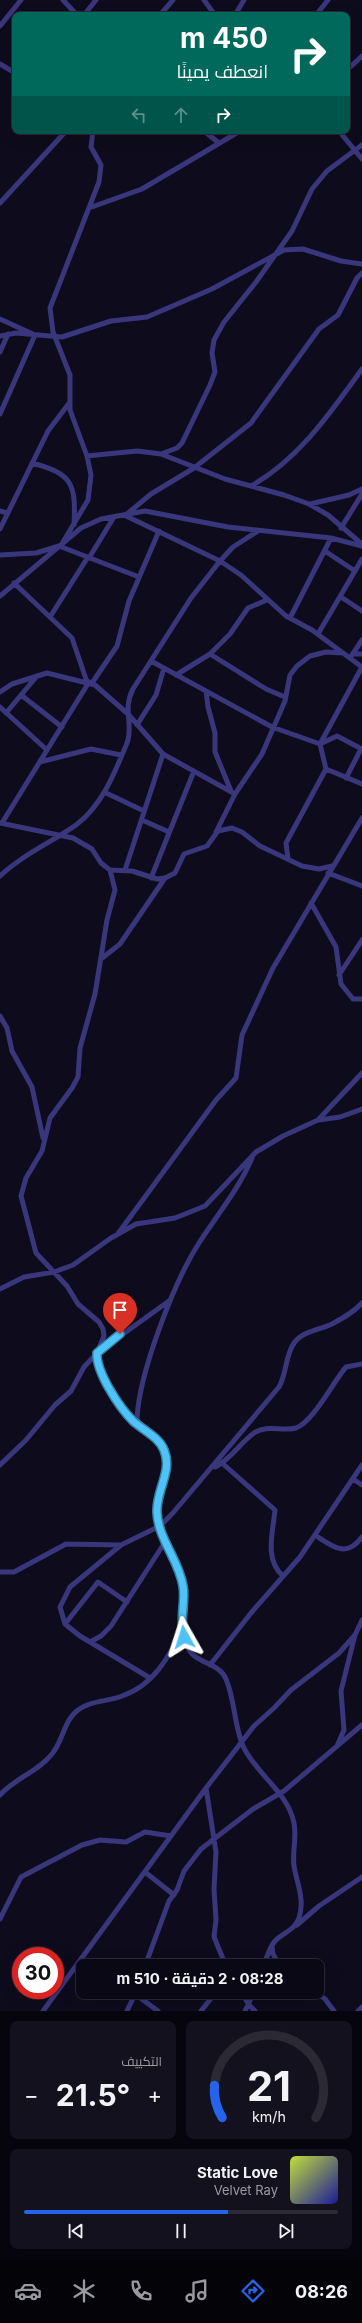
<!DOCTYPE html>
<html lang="ar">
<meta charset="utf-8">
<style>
:root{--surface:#0a0815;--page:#13111e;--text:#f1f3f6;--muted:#999aa0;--line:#2a2934;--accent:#2563eb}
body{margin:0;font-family:Inter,Cairo,sans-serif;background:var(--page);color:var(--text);direction:rtl;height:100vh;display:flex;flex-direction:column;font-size:15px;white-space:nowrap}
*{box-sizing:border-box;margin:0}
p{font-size:13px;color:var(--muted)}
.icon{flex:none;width:22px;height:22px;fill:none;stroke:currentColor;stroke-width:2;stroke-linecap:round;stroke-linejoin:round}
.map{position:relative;height:2011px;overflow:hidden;direction:ltr}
.details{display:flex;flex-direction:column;gap:10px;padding:10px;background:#06040c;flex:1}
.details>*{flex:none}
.top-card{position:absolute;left:12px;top:12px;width:338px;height:122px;border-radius:8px;box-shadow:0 4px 16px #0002,0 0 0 1px var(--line);direction:rtl;background:#00695c;color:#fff;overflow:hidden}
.speed{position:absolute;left:12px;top:1947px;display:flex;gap:8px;font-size:20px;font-weight:700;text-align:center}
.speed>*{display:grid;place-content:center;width:52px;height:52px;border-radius:50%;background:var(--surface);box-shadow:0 4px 16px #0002,0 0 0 1px var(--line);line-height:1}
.speed .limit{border:6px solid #d22;background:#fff;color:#111}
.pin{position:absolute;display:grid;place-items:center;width:34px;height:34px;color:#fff;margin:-41px -17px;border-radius:50% 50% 50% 0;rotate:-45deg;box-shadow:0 0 4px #0007}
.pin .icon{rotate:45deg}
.me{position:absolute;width:44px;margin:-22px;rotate:354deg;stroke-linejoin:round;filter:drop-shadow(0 0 3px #0008)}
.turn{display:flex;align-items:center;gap:14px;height:84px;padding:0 16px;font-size:18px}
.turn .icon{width:52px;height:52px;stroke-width:2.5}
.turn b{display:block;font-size:28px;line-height:34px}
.lanes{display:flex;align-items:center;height:38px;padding:0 16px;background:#0003;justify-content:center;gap:20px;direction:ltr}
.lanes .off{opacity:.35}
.big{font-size:30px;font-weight:700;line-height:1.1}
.details .tile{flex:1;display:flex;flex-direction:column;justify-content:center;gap:6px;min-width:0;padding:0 14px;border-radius:8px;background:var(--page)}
.details .dial{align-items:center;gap:0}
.dial svg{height:104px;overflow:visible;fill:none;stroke:var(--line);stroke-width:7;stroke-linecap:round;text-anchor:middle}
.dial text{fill:var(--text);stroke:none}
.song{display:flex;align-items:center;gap:12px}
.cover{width:48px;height:48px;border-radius:6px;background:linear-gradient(135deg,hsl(70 70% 55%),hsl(240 70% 35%))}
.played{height:4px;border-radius:2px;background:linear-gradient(90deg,var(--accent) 65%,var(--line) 65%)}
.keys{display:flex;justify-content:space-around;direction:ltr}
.heat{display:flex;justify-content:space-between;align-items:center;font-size:22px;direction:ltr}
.details .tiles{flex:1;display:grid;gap:10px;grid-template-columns:1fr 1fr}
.tile:last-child{grid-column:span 2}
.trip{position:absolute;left:76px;top:1959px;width:248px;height:40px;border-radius:8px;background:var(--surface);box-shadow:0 4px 16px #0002,0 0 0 1px var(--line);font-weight:700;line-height:40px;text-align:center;direction:rtl}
.tabs{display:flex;height:64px;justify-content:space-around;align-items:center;background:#040308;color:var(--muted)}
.tabs .icon{width:28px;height:28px}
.tabs .on{color:var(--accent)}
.tabs b{font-size:18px;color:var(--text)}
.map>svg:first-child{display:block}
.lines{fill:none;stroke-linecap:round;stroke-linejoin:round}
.street{stroke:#3a367c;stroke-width:5}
.route-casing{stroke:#337fa1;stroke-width:10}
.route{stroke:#4fc3f7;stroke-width:7}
</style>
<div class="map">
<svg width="362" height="2011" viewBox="0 0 362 2011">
<rect width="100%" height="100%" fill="#0e0b1c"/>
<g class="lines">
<path class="street" d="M63,0L77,15
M204,0L215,15
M84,15L96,0
M160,15L173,0
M235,15L244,0
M316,15L328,0
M0,26L21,0
M0,64L15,73
M347,70L362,56
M204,131L219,143
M339,131L362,159
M0,203L66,131
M89,208L142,189L240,131
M0,319L35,335L0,414
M0,336L16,333L62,337L111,321L147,317L212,289L284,250L303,249L341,261L362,264
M0,352L8,334
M161,454L177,448L182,443L210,385L215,372L212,353L214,340L224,322L256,282L292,231L312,189L327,171L362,145
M87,456L137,451L161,454L225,479L284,495L309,504L328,515L362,544
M32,463C73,474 76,484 74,525
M251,486C299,459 331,412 362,369
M310,504L349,495L362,489
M0,511L7,513
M127,514L151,494L194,468L251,423L319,329L338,315L357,278L362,273
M124,515L220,561L241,575L286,616L312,630L362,667
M341,528L362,494
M0,529L48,431L70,402
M63,542L88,500L91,475L87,456L70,410V375L53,332L50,308L99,182L101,165L91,147L93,131
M325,551L355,571
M0,555L36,553L59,546L139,577
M89,558L114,517
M14,583L72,638L87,682
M0,596L81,528L101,519L145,511L228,527L331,538L362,546
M341,597L362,611
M50,617L88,557
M290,618L331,538
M318,634L362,559
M210,654L266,689L285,697
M353,654H362
M350,658L362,640
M151,661L272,727L320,744L337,736L362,749
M176,675L210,654L230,634L248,608L267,600
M92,683L117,646L129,601L159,531
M206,691L208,707L215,733V752L231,791
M0,692L12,684L47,673L95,685L128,714L163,754L235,794
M21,695L62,727
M0,707L47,750
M6,713L37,676
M137,725L156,695L164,668
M40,762L91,749L121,755
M326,769L362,784
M346,778L361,749
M104,792L144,811
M142,820L169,832
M0,823L73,838L92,849L101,863L110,870L132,871L157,879L165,878L175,873L184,854L207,846L218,831L232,828L242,832L260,846L302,866L319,869L332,866
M2,823L89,682
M216,832L235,794L262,754L285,701L290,675L297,666L310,656L326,652L342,653
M288,859L286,843L326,769L320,744L362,667
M125,870L163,754
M328,873L362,886
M0,876C22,855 52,842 76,825C102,806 115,772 127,743C134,725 122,710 133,689L191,598L220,561L233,547L258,531
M151,878L194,771
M311,903L336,947L341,984L353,999H362
M101,959L120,944L165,878
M339,975L362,940
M0,1016L7,1028L12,1051L32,1087L43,1138
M319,1120L340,1117L362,1109
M252,1158C239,1189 217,1215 199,1243C174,1282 139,1373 137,1419C143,1435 163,1438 166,1457C169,1477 156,1493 157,1512C159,1539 178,1560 183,1585C188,1606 177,1624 187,1646C194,1664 219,1662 226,1679C235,1700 234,1725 243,1746C255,1773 288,1792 294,1823C297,1837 292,1852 294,1866C297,1884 305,1899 299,1918C295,1930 284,1932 275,1941C269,1948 267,1958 263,1966
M117,1235L216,1100L236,1078L242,1035L273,968L362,818
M0,1289L24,1277L54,1272L73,1265L111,1238L136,1224L175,1218L205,1206L256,1152L283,1136L318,1120L362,1073
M98,1352L169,1301
M97,1353L104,1336L103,1329L99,1322L78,1304L67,1286L36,1253L21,1196L26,1178L42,1151L50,1118L72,1088L78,1077L80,1048L95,994L107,920L115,890L110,870
M222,1463L275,1510C273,1532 264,1560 283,1576
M0,1465L26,1440L55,1405L71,1391L84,1367L97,1353C96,1372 122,1414 139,1424
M215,1467C230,1460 240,1443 254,1433C268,1424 282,1432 296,1428C313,1422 333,1382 346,1367L362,1364
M353,1479L362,1485
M315,1535C332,1546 346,1559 362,1537
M0,1572H14L66,1544L121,1545
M65,1624L98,1582L127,1602
M90,1642L101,1636L111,1626L165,1542
M210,1665L251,1613L300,1557L362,1465
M150,1678L80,1636L65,1624L60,1607L70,1587L121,1545L160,1526L172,1514L279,1387C287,1373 285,1356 294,1343C303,1331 319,1330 332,1324C343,1318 354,1312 362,1303
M337,1746L344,1730L341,1691L355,1635L362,1620
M206,1788L216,1852L214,1889L216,1920L214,1937L226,1966
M0,1795C15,1778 38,1772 52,1754C63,1741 64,1720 78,1710C92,1700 107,1702 122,1696C152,1686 171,1657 181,1627
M145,1872L174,1895
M0,1919L21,1877L82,1845L100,1840L126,1842L145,1832L171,1836
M297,1925L319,1906L362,1877
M272,1947L273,1954L280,1966
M145,1966L169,1901L177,1890L184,1871L201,1849L253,1809L284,1791L362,1725
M241,1992L249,2005L255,2011
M315,1992L325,1999L334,2011
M135,1994L158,2011
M43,2011L206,1788L254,1726L274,1708L291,1690L339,1653L355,1635
M127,2011L136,1992
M201,2011L216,1992
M245,2011L254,1992
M358,2011L362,2007"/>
</g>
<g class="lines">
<defs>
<path id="route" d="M120,1334L97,1353C96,1372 119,1407 133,1421C143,1430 159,1437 164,1450C173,1471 156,1490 157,1512C158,1539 179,1560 183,1586C186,1602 179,1619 184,1637"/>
</defs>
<use href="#route" class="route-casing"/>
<use href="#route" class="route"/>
</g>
</svg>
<div class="speed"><div class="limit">30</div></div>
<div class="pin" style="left:120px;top:1334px;background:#d93025"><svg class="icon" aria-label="arrive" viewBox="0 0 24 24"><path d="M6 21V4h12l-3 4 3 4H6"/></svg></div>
<svg class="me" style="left:184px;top:1637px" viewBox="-20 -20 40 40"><path d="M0-17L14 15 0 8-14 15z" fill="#4fc3f7" stroke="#fff" stroke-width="4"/></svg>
<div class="trip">08:28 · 2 دقيقة · 510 m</div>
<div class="top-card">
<div class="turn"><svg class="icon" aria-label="right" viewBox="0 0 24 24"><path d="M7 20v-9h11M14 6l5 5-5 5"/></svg><div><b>450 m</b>انعطف يمينًا</div></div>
<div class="lanes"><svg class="icon off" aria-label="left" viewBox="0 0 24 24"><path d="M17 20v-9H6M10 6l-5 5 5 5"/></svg><svg class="icon off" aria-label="ahead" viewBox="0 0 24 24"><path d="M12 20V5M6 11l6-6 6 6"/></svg><svg class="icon" aria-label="right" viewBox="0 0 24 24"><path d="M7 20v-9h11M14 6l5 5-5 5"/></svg></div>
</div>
</div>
<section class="details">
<div class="tiles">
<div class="tile dial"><svg viewBox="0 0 100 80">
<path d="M14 69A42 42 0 1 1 86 69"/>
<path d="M14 69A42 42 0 0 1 8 44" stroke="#2563eb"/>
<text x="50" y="56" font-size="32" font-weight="700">21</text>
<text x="50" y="72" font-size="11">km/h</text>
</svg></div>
<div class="tile"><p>التكييف</p>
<div class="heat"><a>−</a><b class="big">21.5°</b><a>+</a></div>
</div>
<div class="tile">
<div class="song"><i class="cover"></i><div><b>Static Love</b><p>Velvet Ray</p></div></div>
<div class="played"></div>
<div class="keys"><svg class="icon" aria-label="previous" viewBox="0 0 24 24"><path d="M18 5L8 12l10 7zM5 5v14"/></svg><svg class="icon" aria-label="pause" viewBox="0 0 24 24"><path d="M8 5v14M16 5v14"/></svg><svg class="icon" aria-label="next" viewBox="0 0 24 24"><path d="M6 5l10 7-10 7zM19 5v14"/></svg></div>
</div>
</div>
</section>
<nav class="tabs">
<b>08:26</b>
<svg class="icon on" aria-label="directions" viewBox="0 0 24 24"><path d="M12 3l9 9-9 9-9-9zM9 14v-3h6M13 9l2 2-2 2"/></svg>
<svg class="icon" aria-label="music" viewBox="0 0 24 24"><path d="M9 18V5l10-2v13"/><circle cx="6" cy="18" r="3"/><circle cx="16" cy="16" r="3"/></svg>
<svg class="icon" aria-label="phone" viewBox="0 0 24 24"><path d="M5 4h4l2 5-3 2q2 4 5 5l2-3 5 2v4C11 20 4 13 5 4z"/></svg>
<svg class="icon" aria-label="climate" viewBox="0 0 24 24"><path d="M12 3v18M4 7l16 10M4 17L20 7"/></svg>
<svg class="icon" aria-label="car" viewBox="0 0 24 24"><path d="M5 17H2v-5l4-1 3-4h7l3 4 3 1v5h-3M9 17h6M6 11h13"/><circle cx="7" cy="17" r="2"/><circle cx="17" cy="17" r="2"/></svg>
</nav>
